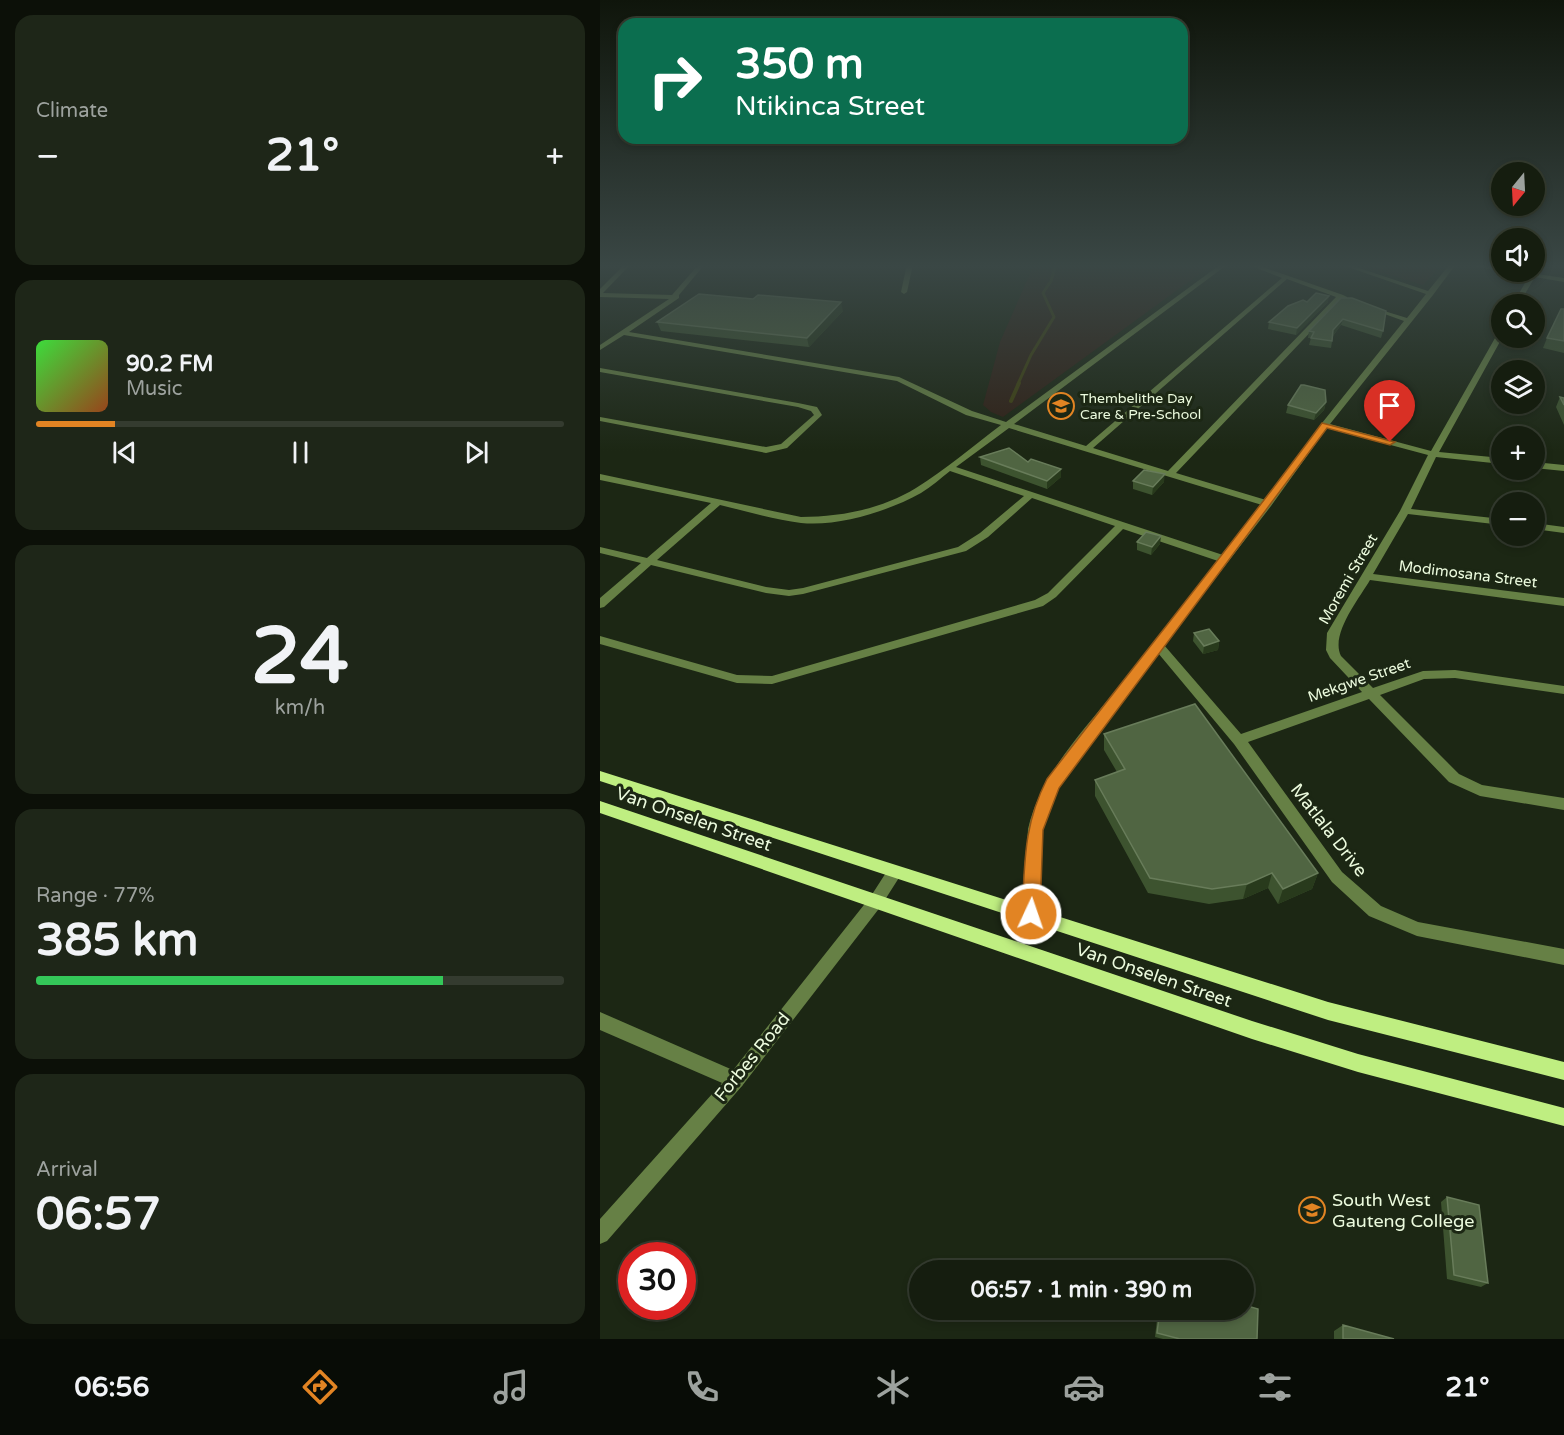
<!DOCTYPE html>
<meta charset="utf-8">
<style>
:root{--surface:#151d0f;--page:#1e2618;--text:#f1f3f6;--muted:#9da29e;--line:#343b2f;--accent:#e28423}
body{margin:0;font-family:"Varela Round",sans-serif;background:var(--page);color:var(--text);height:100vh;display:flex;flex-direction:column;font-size:22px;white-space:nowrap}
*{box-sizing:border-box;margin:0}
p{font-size:20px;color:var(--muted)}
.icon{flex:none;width:33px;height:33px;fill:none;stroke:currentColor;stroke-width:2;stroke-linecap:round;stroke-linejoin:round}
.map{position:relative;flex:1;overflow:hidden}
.drawer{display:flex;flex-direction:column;gap:15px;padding:15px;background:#0c1008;width:600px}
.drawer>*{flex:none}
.guide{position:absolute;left:18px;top:18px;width:570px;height:126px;border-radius:18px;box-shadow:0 3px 9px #0003,0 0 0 2px var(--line);background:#0b6e4f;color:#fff;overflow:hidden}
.needle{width:39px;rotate:198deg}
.buttons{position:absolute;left:891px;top:162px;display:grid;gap:12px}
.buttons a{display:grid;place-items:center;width:54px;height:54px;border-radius:50%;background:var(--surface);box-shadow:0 3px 9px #0003,0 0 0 2px var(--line);font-size:30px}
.speed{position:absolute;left:18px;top:1242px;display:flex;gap:12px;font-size:30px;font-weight:700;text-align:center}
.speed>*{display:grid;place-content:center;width:78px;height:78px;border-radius:50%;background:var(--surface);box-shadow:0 3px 9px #0003,0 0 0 2px var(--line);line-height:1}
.speed .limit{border:9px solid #d22;background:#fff;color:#111}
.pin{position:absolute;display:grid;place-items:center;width:51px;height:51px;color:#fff;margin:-62px -26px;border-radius:50% 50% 50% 0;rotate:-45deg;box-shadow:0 0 6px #0007}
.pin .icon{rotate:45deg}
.me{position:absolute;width:66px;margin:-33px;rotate:3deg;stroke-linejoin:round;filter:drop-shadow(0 0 4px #0008)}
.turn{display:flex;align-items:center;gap:21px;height:126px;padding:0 18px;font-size:27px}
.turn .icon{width:78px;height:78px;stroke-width:2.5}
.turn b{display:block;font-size:42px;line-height:51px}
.big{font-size:45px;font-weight:800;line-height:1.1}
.drawer .widget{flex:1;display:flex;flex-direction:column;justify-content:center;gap:9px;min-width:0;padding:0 21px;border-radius:18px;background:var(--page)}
.drawer .dial{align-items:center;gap:0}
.dial b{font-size:78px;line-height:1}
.song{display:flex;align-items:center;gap:18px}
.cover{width:72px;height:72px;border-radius:9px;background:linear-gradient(135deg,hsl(120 70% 55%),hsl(20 70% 35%))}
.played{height:6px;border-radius:3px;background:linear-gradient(90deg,var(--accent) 15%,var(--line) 15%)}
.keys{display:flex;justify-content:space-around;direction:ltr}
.heat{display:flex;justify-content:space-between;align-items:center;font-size:33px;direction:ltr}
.charge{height:9px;border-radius:4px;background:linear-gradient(90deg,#34c759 77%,var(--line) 0)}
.trip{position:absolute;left:309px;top:1260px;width:345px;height:60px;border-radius:30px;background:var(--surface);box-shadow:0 3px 9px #0003,0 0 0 2px var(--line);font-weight:800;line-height:60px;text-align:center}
.menu{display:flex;height:96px;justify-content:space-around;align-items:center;background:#080c06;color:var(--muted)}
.menu .icon{width:42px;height:42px}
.menu .current{color:var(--accent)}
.menu b{font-size:27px;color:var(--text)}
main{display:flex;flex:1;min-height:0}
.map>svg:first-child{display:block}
.green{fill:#302117}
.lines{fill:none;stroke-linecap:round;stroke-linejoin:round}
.stream-far1{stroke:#404212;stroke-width:3}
.stream{stroke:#404212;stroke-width:4}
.minor{fill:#668045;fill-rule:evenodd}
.tertiary{fill:#668045;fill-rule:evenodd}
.secondary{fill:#bfee81;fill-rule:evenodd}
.wall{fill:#3d532f}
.shaded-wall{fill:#283a1c}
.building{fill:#506542;stroke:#687c5a;stroke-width:1.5}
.route{fill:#e28423;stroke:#935617;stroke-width:1.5}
.labels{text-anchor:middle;stroke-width:6;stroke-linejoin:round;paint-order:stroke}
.far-poi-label{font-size:14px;fill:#ecfbde;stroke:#1c2714;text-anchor:start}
.street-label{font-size:15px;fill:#ecfbde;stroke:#1c2714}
.near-street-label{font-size:18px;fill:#ecfbde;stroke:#1c2714}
.near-poi-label{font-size:18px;fill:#ecfbde;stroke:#1c2714;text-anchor:start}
</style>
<main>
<section class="drawer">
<div class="widget"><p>Climate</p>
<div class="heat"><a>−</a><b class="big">21°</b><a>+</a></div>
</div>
<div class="widget">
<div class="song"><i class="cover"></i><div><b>90.2 FM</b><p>Music</p></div></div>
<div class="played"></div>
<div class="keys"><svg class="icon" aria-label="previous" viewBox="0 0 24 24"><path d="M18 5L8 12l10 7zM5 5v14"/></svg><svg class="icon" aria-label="pause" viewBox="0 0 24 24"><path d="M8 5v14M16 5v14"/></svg><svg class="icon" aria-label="next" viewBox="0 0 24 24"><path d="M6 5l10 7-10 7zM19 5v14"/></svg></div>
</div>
<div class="widget dial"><b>24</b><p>km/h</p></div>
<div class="widget"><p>Range · 77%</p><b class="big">385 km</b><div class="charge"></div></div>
<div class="widget"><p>Arrival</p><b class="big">06:57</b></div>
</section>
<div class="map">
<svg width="964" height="1339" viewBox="0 0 964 1339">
<rect width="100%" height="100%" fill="#1c2714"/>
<path class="green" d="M429,264H613L403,417L391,412L383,405L400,342L432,269Z
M754,264H842L823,285Z"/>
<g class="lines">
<path class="stream-far1" d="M418,384L431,355L454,317L443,293L451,281L456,264"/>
<path class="stream" d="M411,401L419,383"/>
<path class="minor" d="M25,264H31L3,293L72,295L99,264H105L79,295V298L29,332L299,377L372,411L406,422L621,264H628L414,424L486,446L682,278L646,264H654L743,295L747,297V299H742L576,473L666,500L722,423L804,321L768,308V306L807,318L826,294L739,264H747L828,291L850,264H856L833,295L730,424L831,451L899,331L902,329V338L839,452L902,458V464L836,457L811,509L902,519V525L808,514L773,574L964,598V606L770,580C759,599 730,634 741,656L773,688L823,671L855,670L964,686V694L855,678L824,679L780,695L859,774L882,785L964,798V810L880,796L849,782L769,699L648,742L742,872L781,906L818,922L964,949V965L817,936L769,916L732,882L634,744L558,653C534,685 508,716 485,748C467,774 449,798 442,829L439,914L437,919L431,921L425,919L423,914L428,829C440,776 482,732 516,690C550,647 583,604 618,561L523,529L456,597L443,606L172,684L137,683L0,644V636L137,675L172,676L435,600L448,593L515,526L432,498L388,537L366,551L203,594L189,596L166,593L51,565L4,607L0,608V598L41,563L0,553V547L47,558L111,503L0,480V474L201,517C240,517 282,509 316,488C345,470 373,446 401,425L366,415L297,381L24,335L0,350V345L69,299L0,297V289ZM687,279L736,297L568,471L493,448ZM409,428L662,505L623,555L356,467ZM727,428L828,455L800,511L727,633L726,650L730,658L762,692L641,734L564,645L671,506ZM350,471L424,496L380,533L358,547L203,588L189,590L166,587L57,560L120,505C146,511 174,520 201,523C238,527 289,511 321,493C331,487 341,478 350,471Z
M307,264H313L307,292L304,294L301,292Z
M870,264L902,267V271L873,266Z
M913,272H924L964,278V282L935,277L919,304H913L929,276Z
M0,368L198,403L217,407L222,415L187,448L166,453L0,421V417L166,447L181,444L214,415L211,411L198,407L0,372Z
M934,462L964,465V471L934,468Z
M934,523L964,527V533L934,529Z
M0,1012L142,1074L145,1080L142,1086L136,1089L0,1030Z"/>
<path class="tertiary" d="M294,866L299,868L302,873L281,906L142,1086L7,1241L0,1244V1219L130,1074L271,896L289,868Z"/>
<path class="secondary" d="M0,771L728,1002L964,1062V1080L728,1020L0,781Z
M0,801L652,1021L758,1054L964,1108V1126L758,1072L652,1039L0,813Z"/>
</g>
<path class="wall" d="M766,264H797L782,269Z
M741,298L783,331L781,338L741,325L733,336L731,348L709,345L711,338H708L709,331Z
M707,302H728L696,335L668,329L669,322Z
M964,309V353L943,348L947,338Z
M243,311L209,347L61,331L57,322Z
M960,397L964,398V425L956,407Z
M726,402L724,410L714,420L686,413L688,405Z
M380,457L428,462L461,477L447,489L381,465Z
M533,481L564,482L552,495L533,489Z
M537,542L560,544L551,555L537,550Z
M594,633L619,641L618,650L603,654L593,641Z
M504,734L718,873L712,889L678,904L668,888L643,899L609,904L548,893L495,796V780L517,772L504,750Z
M847,1197L888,1283L881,1287L847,1279L841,1202Z
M558,1310H644L657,1339H563L555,1337Z
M743,1325L794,1339H734V1331Z"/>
<path class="shaded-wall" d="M784,264H797L782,269Z
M729,296L728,302L696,335L697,328Z
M241,302L243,311L209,347L207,338Z
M743,319L741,325L732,337L733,330Z
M726,402L724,410L714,420L716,413Z
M461,469V477L447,489V481Z
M565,474L564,482L552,495L553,487Z
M561,536L560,544L551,555L552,547Z
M619,641L618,650L603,654L604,646Z
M672,873L668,888L643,899L647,884Z
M718,873L712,889L678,904L683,889Z"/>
<path class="building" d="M716,293L729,296L697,328L669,322L688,306L703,300L707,302Z
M99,294L153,299L158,295L241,302L207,338L57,322Z
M741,298H752L786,311L783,331L743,319L733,330L732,341L711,338L714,332L709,331Z
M961,309H964V341L947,338Z
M701,385H704L725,390L726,402L716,413L688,405Z
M960,397L964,398V405Z
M409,448L428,462L431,459L461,469L447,481L380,457Z
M544,470L565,474L553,487L533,481Z
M546,532L561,536L552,547L537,542Z
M609,629L619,641L604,646L594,633Z
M595,704L718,873L683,889L672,873L647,884L612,889L550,878L495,780L525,769L504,734Z
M847,1197L879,1205L888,1283L854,1275Z
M644,1305L658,1309L657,1339H580L557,1333L560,1310H644Z
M743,1325L794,1339H743Z"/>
<linearGradient id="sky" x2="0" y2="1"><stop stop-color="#0f150b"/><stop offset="0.59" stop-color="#3a4745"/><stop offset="1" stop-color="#3a4745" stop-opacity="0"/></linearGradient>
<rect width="964" height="451" fill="url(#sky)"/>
<path class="route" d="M722,423L795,442L790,445L727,428L459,788L443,830L440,914L437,920L431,922L425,920L422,914C425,863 423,826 447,779C538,660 633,544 722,423Z"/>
<defs>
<symbol id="school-ring" viewBox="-11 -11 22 22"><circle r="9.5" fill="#1c2714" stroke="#e28423" stroke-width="1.5"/><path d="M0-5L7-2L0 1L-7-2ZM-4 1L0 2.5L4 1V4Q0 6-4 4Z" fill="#e28423"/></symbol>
<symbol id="university-ring" viewBox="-11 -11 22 22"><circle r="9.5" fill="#1c2714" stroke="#e28423" stroke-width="1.5"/><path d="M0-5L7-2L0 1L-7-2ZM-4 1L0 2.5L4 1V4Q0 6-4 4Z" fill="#e28423"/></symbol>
</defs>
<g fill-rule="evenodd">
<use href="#school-ring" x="446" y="391" width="30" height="30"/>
<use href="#university-ring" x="697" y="1195" width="30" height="30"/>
</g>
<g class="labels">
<g class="far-poi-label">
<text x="480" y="403">Thembelithe Day<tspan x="480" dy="16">Care &amp; Pre-School</tspan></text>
</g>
<g class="street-label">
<text transform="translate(868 574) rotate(7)" y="5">Modimosana Street</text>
<text transform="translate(748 579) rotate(-60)" y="5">Moremi Street</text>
<text transform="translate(759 680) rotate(-19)" y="5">Mekgwe Street</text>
</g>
<g class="near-street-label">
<text transform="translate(94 819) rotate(19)" y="6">Van Onselen Street</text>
<text transform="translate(729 830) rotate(52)" y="6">Matlala Drive</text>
<text transform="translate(554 975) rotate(19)" y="6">Van Onselen Street</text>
<text transform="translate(152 1057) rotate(-51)" y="6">Forbes Road</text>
</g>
<g class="near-poi-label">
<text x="732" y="1206">South West<tspan x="732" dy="21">Gauteng College</tspan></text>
</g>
</g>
</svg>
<div class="buttons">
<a><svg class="needle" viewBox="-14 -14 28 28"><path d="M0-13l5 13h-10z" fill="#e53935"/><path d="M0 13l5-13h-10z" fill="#9da29e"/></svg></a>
<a><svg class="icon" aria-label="sound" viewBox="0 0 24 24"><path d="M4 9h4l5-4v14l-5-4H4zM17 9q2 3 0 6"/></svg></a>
<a><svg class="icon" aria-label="search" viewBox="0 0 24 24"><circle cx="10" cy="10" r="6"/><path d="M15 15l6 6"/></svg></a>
<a><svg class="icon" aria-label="layers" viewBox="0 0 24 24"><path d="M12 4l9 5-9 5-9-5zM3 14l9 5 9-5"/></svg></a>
<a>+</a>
<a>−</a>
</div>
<div class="speed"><div class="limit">30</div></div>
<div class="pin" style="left:790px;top:442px;background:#d93025"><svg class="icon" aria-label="arrive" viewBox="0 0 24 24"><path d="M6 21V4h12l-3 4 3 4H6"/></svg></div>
<svg class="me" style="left:431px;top:914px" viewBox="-20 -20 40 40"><circle r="17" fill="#e28423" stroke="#fff" stroke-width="3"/><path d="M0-11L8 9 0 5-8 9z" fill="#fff"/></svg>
<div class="trip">06:57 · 1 min · 390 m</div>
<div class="guide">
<div class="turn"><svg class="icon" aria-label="right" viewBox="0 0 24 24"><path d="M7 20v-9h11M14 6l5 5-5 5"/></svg><div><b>350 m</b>Ntikinca Street</div></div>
</div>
</div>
</main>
<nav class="menu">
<b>06:56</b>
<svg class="icon current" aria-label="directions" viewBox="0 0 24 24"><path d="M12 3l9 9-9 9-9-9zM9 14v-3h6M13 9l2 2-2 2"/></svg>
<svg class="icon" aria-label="music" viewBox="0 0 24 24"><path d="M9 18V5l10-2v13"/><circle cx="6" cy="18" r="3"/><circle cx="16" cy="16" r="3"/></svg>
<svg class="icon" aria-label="phone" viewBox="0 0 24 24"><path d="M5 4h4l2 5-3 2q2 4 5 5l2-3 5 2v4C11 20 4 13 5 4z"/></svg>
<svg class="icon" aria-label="climate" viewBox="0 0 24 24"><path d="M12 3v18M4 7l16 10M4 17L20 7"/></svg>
<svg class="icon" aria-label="car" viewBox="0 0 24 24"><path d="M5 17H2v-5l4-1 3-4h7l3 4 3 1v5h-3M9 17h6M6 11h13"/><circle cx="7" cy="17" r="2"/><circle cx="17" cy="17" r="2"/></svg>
<svg class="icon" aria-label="filters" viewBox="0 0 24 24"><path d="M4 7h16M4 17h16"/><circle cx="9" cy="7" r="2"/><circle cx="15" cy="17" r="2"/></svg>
<b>21°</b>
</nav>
